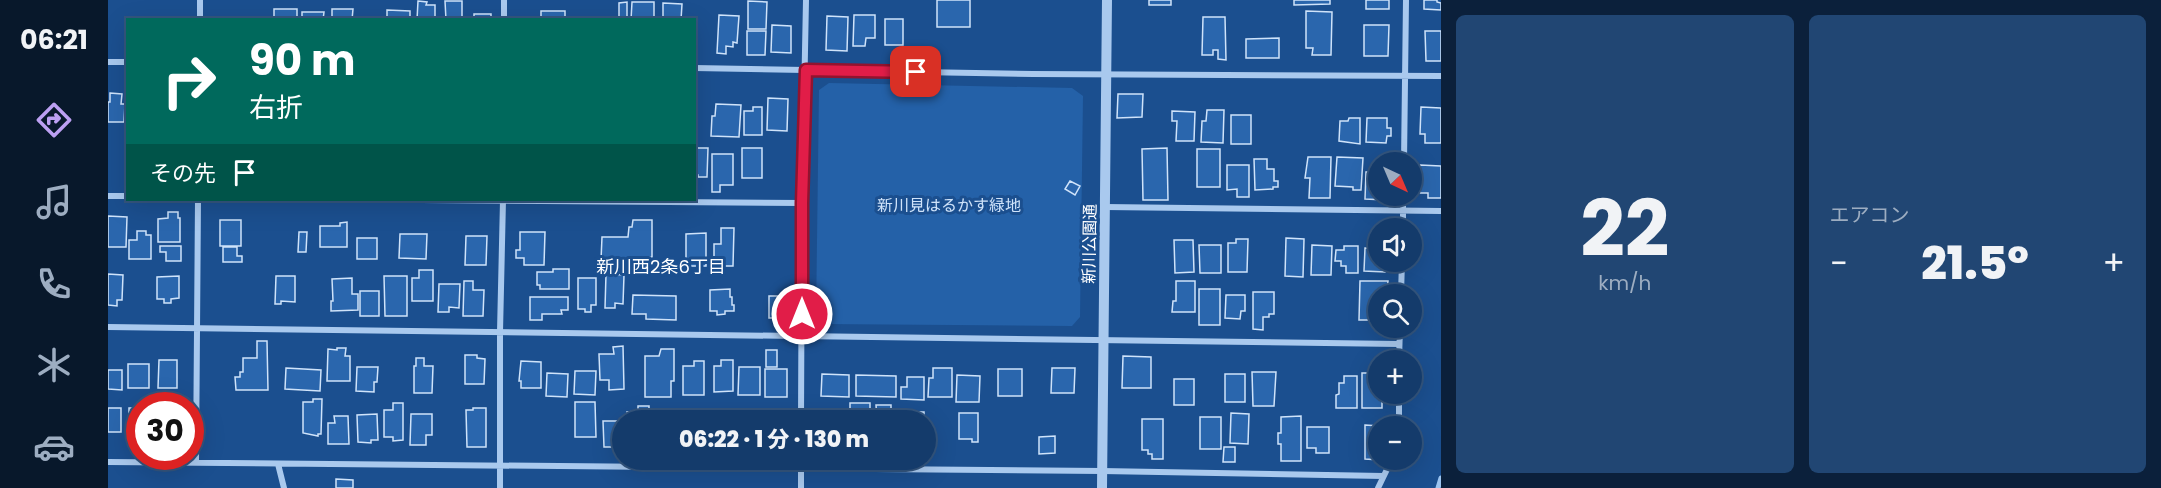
<!DOCTYPE html>
<html lang="ja">
<meta charset="utf-8">
<style>
:root{--surface:#143b6b;--page:#214673;--text:#f1f3f6;--muted:#9dadc1;--line:#33557e;--accent:#bca0f2}
body{margin:0;font-family:Poppins,"Noto Sans JP",sans-serif;background:var(--page);color:var(--text);height:100vh;display:flex;flex-direction:column;font-size:22px;white-space:nowrap}
*{box-sizing:border-box;margin:0}
p{font-size:20px;color:var(--muted)}
.icon{flex:none;width:33px;height:33px;fill:none;stroke:currentColor;stroke-width:2;stroke-linecap:round;stroke-linejoin:round}
.map{position:relative;flex:1;overflow:hidden}
.side{display:flex;flex-direction:column;gap:15px;padding:15px;background:#0b203b;width:720px}
.side>*{flex:none}
.banner{position:absolute;left:18px;top:18px;width:570px;height:183px;border-radius:0px;box-shadow:0 6px 24px #0002,0 0 0 2px var(--line);background:#00695c;color:#fff;overflow:hidden}
.needle{width:39px;rotate:136deg}
.controls{position:absolute;left:1260px;top:152px;display:grid;gap:12px}
.controls a{display:grid;place-items:center;width:54px;height:54px;border-radius:50%;background:var(--surface);box-shadow:0 6px 24px #0002,0 0 0 2px var(--line);font-size:30px}
.speed{position:absolute;left:18px;top:392px;display:flex;gap:12px;font-size:30px;font-weight:700;text-align:center}
.speed>*{display:grid;place-content:center;width:78px;height:78px;border-radius:50%;background:var(--surface);box-shadow:0 6px 24px #0002,0 0 0 2px var(--line);line-height:1}
.speed .limit{border:9px solid #d22;background:#fff;color:#111}
.pin{position:absolute;display:grid;place-items:center;width:51px;height:51px;color:#fff;margin:-26px;border-radius:12px;box-shadow:0 3px 9px #0006}
.me{position:absolute;width:66px;margin:-33px;rotate:0deg;stroke-linejoin:round;filter:drop-shadow(0 0 4px #0008)}
.turn{display:flex;align-items:center;gap:21px;height:126px;padding:0 24px;font-size:27px}
.turn .icon{width:78px;height:78px;stroke-width:2.5}
.turn b{display:block;font-size:42px;line-height:51px}
.then{display:flex;align-items:center;height:57px;padding:0 24px;background:#0003;gap:12px;font-size:22px}
.big{font-size:45px;font-weight:800;line-height:1.1}
.side .tile{flex:1;display:flex;flex-direction:column;justify-content:center;gap:9px;min-width:0;padding:0 21px;border-radius:9px;background:var(--page)}
.side .dial{align-items:center;gap:0}
.dial b{font-size:78px;line-height:1}
.heat{display:flex;justify-content:space-between;align-items:center;font-size:33px;direction:ltr}
.side .tiles{flex:1;display:grid;gap:15px;grid-template-columns:repeat(2,1fr)}
.trip{position:absolute;left:504px;top:410px;width:324px;height:60px;border-radius:30px;background:var(--surface);box-shadow:0 6px 24px #0002,0 0 0 2px var(--line);font-weight:800;line-height:60px;text-align:center}
main{display:flex;flex:1;min-height:0}
.tab-bar{display:flex;flex-direction:column;width:108px;justify-content:space-around;align-items:center;background:#08182b;color:var(--muted)}
.tab-bar .icon{width:42px;height:42px}
.tab-bar .current{color:var(--accent)}
.tab-bar b{font-size:27px;color:var(--text)}
.map>svg:first-child{display:block}
.green{fill:#2461a8}
.lines{fill:none;stroke-linecap:round;stroke-linejoin:round}
.stream{stroke:#9cc4f0;stroke-width:5}
.building{fill:#2a66ad;stroke:#cfe3fa;stroke-width:1.5}
.minor{stroke:#a9c9ee;stroke-width:6}
.tertiary{stroke:#a9c9ee;stroke-width:10}
.route-casing{stroke:#92132f;stroke-width:15}
.route{stroke:#e11d48;stroke-width:10}
.labels{text-anchor:middle;stroke-width:6;stroke-linejoin:round;paint-order:stroke}
.park-label{font-size:16px;fill:#cfe3fa;stroke:#1b4f8f}
.street-label{font-size:16px;fill:#fff;stroke:#1b4f8f}
.neighbourhood-label{font-size:18px;fill:#fff;stroke:#1b4f8f}
</style>
<main>
<nav class="tab-bar">
<b>06:21</b>
<svg class="icon current" aria-label="directions" viewBox="0 0 24 24"><path d="M12 3l9 9-9 9-9-9zM9 14v-3h6M13 9l2 2-2 2"/></svg>
<svg class="icon" aria-label="music" viewBox="0 0 24 24"><path d="M9 18V5l10-2v13"/><circle cx="6" cy="18" r="3"/><circle cx="16" cy="16" r="3"/></svg>
<svg class="icon" aria-label="phone" viewBox="0 0 24 24"><path d="M5 4h4l2 5-3 2q2 4 5 5l2-3 5 2v4C11 20 4 13 5 4z"/></svg>
<svg class="icon" aria-label="climate" viewBox="0 0 24 24"><path d="M12 3v18M4 7l16 10M4 17L20 7"/></svg>
<svg class="icon" aria-label="car" viewBox="0 0 24 24"><path d="M5 17H2v-5l4-1 3-4h7l3 4 3 1v5h-3M9 17h6M6 11h13"/><circle cx="7" cy="17" r="2"/><circle cx="17" cy="17" r="2"/></svg>
</nav>
<div class="map">
<svg width="1333" height="488" viewBox="0 0 1333 488">
<rect width="100%" height="100%" fill="#1b4f8f"/>
<path class="green" d="M721,83L964,88L975,96L972,317L964,326L714,324L708,317L711,90Z"/>
<g class="lines">
<path class="stream" d="M1330,488L1333,478"/>
</g>
<path class="building" d="M829,0H862V27H829Z
M1041,0H1063V5H1041Z
M1186,0H1222V4L1186,5Z
M1258,0H1281V9H1258Z
M1316,0H1329V2L1333,3V10L1316,9Z
M310,1L319,2L318,5H327V20H309Z
M337,1H354V20H338Z
M640,1L659,2L658,29H640Z
M519,2V20H511V3Z
M524,2H546V20H523Z
M555,3L574,4L573,20H555Z
M166,9H189V20H166Z
M224,9H245L244,20H224Z
M279,10L302,11V20H279Z
M433,11H457V19L464,20H433Z
M1198,11L1224,12L1223,55H1204L1205,48H1198Z
M194,12H216L215,20H194Z
M366,14H383V20H366Z
M611,15L631,16L629,43L625,42V47L618,46V54L609,53Z
M746,15H767V38H758L757,46H745Z
M719,16L740,17L739,51L718,50Z
M1095,17H1117L1118,60L1110,59V50H1105V55H1094Z
M777,19H795V45H777Z
M664,25L683,26V53L663,52Z
M1256,25H1281L1280,56H1256Z
M639,31H658L657,55H639Z
M1317,31H1333V61H1318Z
M1171,38V58H1138V39Z
M2,93L14,94L13,104H17L16,122H0V102H2Z
M1010,94H1035L1034,117L1009,118Z
M660,98L680,99L679,131L659,130Z
M608,104L633,105L631,137L603,136L604,116H607Z
M645,107H654V135H636V111H645Z
M1313,107L1333,108V143H1317V134H1312Z
M1099,110H1116L1115,143L1093,142L1094,121H1098Z
M1064,111L1087,112L1086,141H1068L1069,121H1064Z
M1123,115H1143V144H1123Z
M1241,118H1252V144L1231,141L1232,121H1240Z
M1259,118H1279V128H1283V136H1279L1278,143L1258,142Z
M586,148H600L599,177H590V175H586Z
M634,148H654V178H634Z
M1059,148L1060,200H1035L1034,149Z
M1089,149H1112V187H1089Z
M604,154H625V185H612V192H604Z
M1200,157H1223L1222,198H1201L1202,178H1197Z
M1229,157L1255,158L1253,190H1245V187L1227,186Z
M1146,159H1159V169H1166V181H1170V187H1165V189L1147,190Z
M1119,165H1141V197H1129V189L1119,190Z
M1312,165L1333,166V198H1320V193H1312Z
M1258,172H1270V195H1278V200L1257,199Z
M962,181L972,186L967,195L957,189Z
M60,212H70V218H72V242H50V219L60,218Z
M0,216L19,217L18,247H0Z
M112,220H133V246H112Z
M525,220H544V257H526V260H493L494,237H520L521,227H524Z
M239,222V247H212V226H232V223Z
M613,228H626L625,266H606V244H613Z
M29,231H38V235H43V259H21V240H29Z
M191,232H199L198,252H190Z
M412,232H437L436,265H416V258H408V250H412Z
M598,233V266H578V234Z
M292,234H319L318,259L291,258Z
M358,236H379L378,265H357Z
M249,238H269V259H249Z
M1178,238L1196,239L1195,277L1177,276Z
M1128,239H1140L1139,272H1120V243H1128Z
M1066,240H1085L1086,272L1067,273Z
M1091,245H1113V273H1092Z
M1204,245L1224,246L1223,275H1203Z
M52,246H73V261H58V252H52Z
M1236,246H1250V273H1238V266H1233V261H1227L1228,250H1236Z
M115,247H129V256H134V262H115Z
M1257,248L1270,249V261H1278L1277,272L1256,271Z
M445,269H461V289H432V285H429V272H445Z
M311,270H325V301H304V278H311Z
M0,274L15,275L14,300H9V306L0,305Z
M498,274L516,275L515,304L507,303V308H497Z
M71,276V298L63,299V303H56V299H49V277Z
M168,276H187V302L173,301V304H167Z
M276,276H299V316H277Z
M244,278V294H250V310L223,311V301H225L224,279Z
M470,278H488V305H483V312H477V309H470Z
M356,281H365V290H376L375,316H355Z
M1068,281H1087V312H1064L1065,301H1068Z
M1252,281H1280L1279,294H1270V320H1251Z
M331,284H352L351,308L341,307V312H330Z
M622,289V297H624V305H626V311H617V314L609,315V311H602V290Z
M1091,289H1112V325H1091Z
M252,291H271V316H252Z
M1145,292H1166V314H1161V317H1155V330L1145,329Z
M525,295L568,296V320L538,319V314H524Z
M1118,295H1137V311H1133L1132,319L1117,318Z
M661,296H681L680,318H661Z
M422,297H460V310H453L454,314H434V320H422Z
M149,341H159L160,390H128L127,377H132V372H135V358H149Z
M515,346L516,389L501,390V380H492L491,354H506L505,347Z
M229,348H238L237,356H242V381H219L220,349L229,350Z
M553,349H566V381H563V397H537V356H551Z
M658,350H669V367H658Z
M357,355H369V358L377,359L376,384H357Z
M1015,356L1043,357V388H1014Z
M308,358H316V366H325L324,393H306V366H308Z
M51,360H69V388H50Z
M613,360H625V391L606,392V366H613Z
M413,361L433,362V388H413V381H411Z
M586,361H596V395H575V366H586Z
M20,364H41V388H20Z
M249,367H270L269,382H266V392L248,391Z
M631,367H652V395H630Z
M178,368L213,370L212,391L177,389Z
M825,368H844V397H820L821,378H825Z
M944,368H967L966,393H943Z
M657,369H679V397H657Z
M890,369H914V396H890Z
M0,370H14V390L0,389Z
M467,371H488L487,395L466,394Z
M1144,372H1168L1166,406H1145Z
M439,373L460,374L459,397L438,396Z
M1254,373H1270V393H1274V408H1254Z
M714,374L741,375V397L713,396Z
M1117,374H1137V402H1117Z
M748,375L788,376V397L748,396Z
M849,375L872,376L871,402H848Z
M1236,376H1249V408H1228V395L1231,394V383H1236Z
M799,377H816V400L793,399V387H799Z
M1066,379H1086V405H1066Z
M205,399H214L213,434H210V436L195,433V402H205Z
M467,402H487L488,437H467Z
M285,403H295V440L285,441V437H276V410H285Z
M742,403H762V420H742Z
M768,405H783V416L786,415V420H769Z
M530,406H541V420H520L519,412L530,411Z
M0,408H13V432H0Z
M21,408H32V433H21Z
M365,408H378V447H359L358,410H365Z
M797,412H816V420H797Z
M575,413H597V420H574Z
M851,413H870V442H864V439H851Z
M1123,413L1141,414L1140,444L1122,443Z
M269,414L270,440H263V443L250,442L249,415Z
M303,414H324V435H318V445H302Z
M549,414L568,415V420H549Z
M631,415H652V420H630Z
M226,416H240L241,444H220V423H227Z
M1193,416V461H1173V444H1170V433H1173V417Z
M1092,417H1113V449H1092Z
M1034,419H1055V459H1044V454H1040V450H1034Z
M495,421H514V447H496Z
M1257,425L1272,426H1270L1272,460L1257,459Z
M1199,427H1221V453H1208V448H1199Z
M947,436V453L931,454V437Z
M1116,447H1127V462H1115Z
M228,479L245,480V488H228Z"/>
<g class="lines">
<path class="minor" d="M92,20V0
M396,20V0
M0,62H20
M586,68L925,74L1333,76
M1296,162L1298,0
M0,196H20
M314,200L694,203
M997,207L1333,211
M1295,228V195
M1293,294L1294,261
M0,327L1291,344
M1291,360L1292,327
M693,420L694,203L698,0
M1291,426V393
M0,462L994,471L1275,476
M88,462L90,200
M170,464L176,488
M392,488V332L395,200
M693,488V459
M1270,488L1284,459"/>
<path class="tertiary" d="M994,488L999,0"/>
</g>
<g class="lines">
<defs>
<path id="route" d="M694,314V203L698,70L808,72"/>
</defs>
<use href="#route" class="route-casing"/>
<use href="#route" class="route"/>
</g>
<g class="labels">
<g class="park-label">
<text x="841" y="211">新川見はるかす緑地</text>
</g>
<g class="street-label">
<text transform="translate(981 244) rotate(-89)" y="6">新川公園通</text>
</g>
<g class="neighbourhood-label">
<text x="553" y="273">新川西2条6丁目</text>
</g>
</g>
</svg>
<div class="controls">
<a><svg class="needle" viewBox="-14 -14 28 28"><path d="M0-13l5 13h-10z" fill="#e53935"/><path d="M0 13l5-13h-10z" fill="#9dadc1"/></svg></a>
<a><svg class="icon" aria-label="sound" viewBox="0 0 24 24"><path d="M4 9h4l5-4v14l-5-4H4zM17 9q2 3 0 6"/></svg></a>
<a><svg class="icon" aria-label="search" viewBox="0 0 24 24"><circle cx="10" cy="10" r="6"/><path d="M15 15l6 6"/></svg></a>
<a>+</a>
<a>−</a>
</div>
<div class="speed"><div class="limit">30</div></div>
<div class="pin" style="left:808px;top:72px;background:#d93025"><svg class="icon" aria-label="arrive" viewBox="0 0 24 24"><path d="M6 21V4h12l-3 4 3 4H6"/></svg></div>
<svg class="me" style="left:694px;top:314px" viewBox="-20 -20 40 40"><circle r="17" fill="#e11d48" stroke="#fff" stroke-width="3"/><path d="M0-11L8 9 0 5-8 9z" fill="#fff"/></svg>
<div class="trip">06:22 · 1 分 · 130 m</div>
<div class="banner">
<div class="turn"><svg class="icon" aria-label="right" viewBox="0 0 24 24"><path d="M7 20v-9h11M14 6l5 5-5 5"/></svg><div><b>90 m</b>右折</div></div>
<div class="then">その先<svg class="icon" aria-label="arrive" viewBox="0 0 24 24"><path d="M6 21V4h12l-3 4 3 4H6"/></svg></div>
</div>
</div>
<section class="side">
<div class="tiles">
<div class="tile dial"><b>22</b><p>km/h</p></div>
<div class="tile"><p>エアコン</p>
<div class="heat"><a>−</a><b class="big">21.5°</b><a>+</a></div>
</div>
</div>
</section>
</main>
